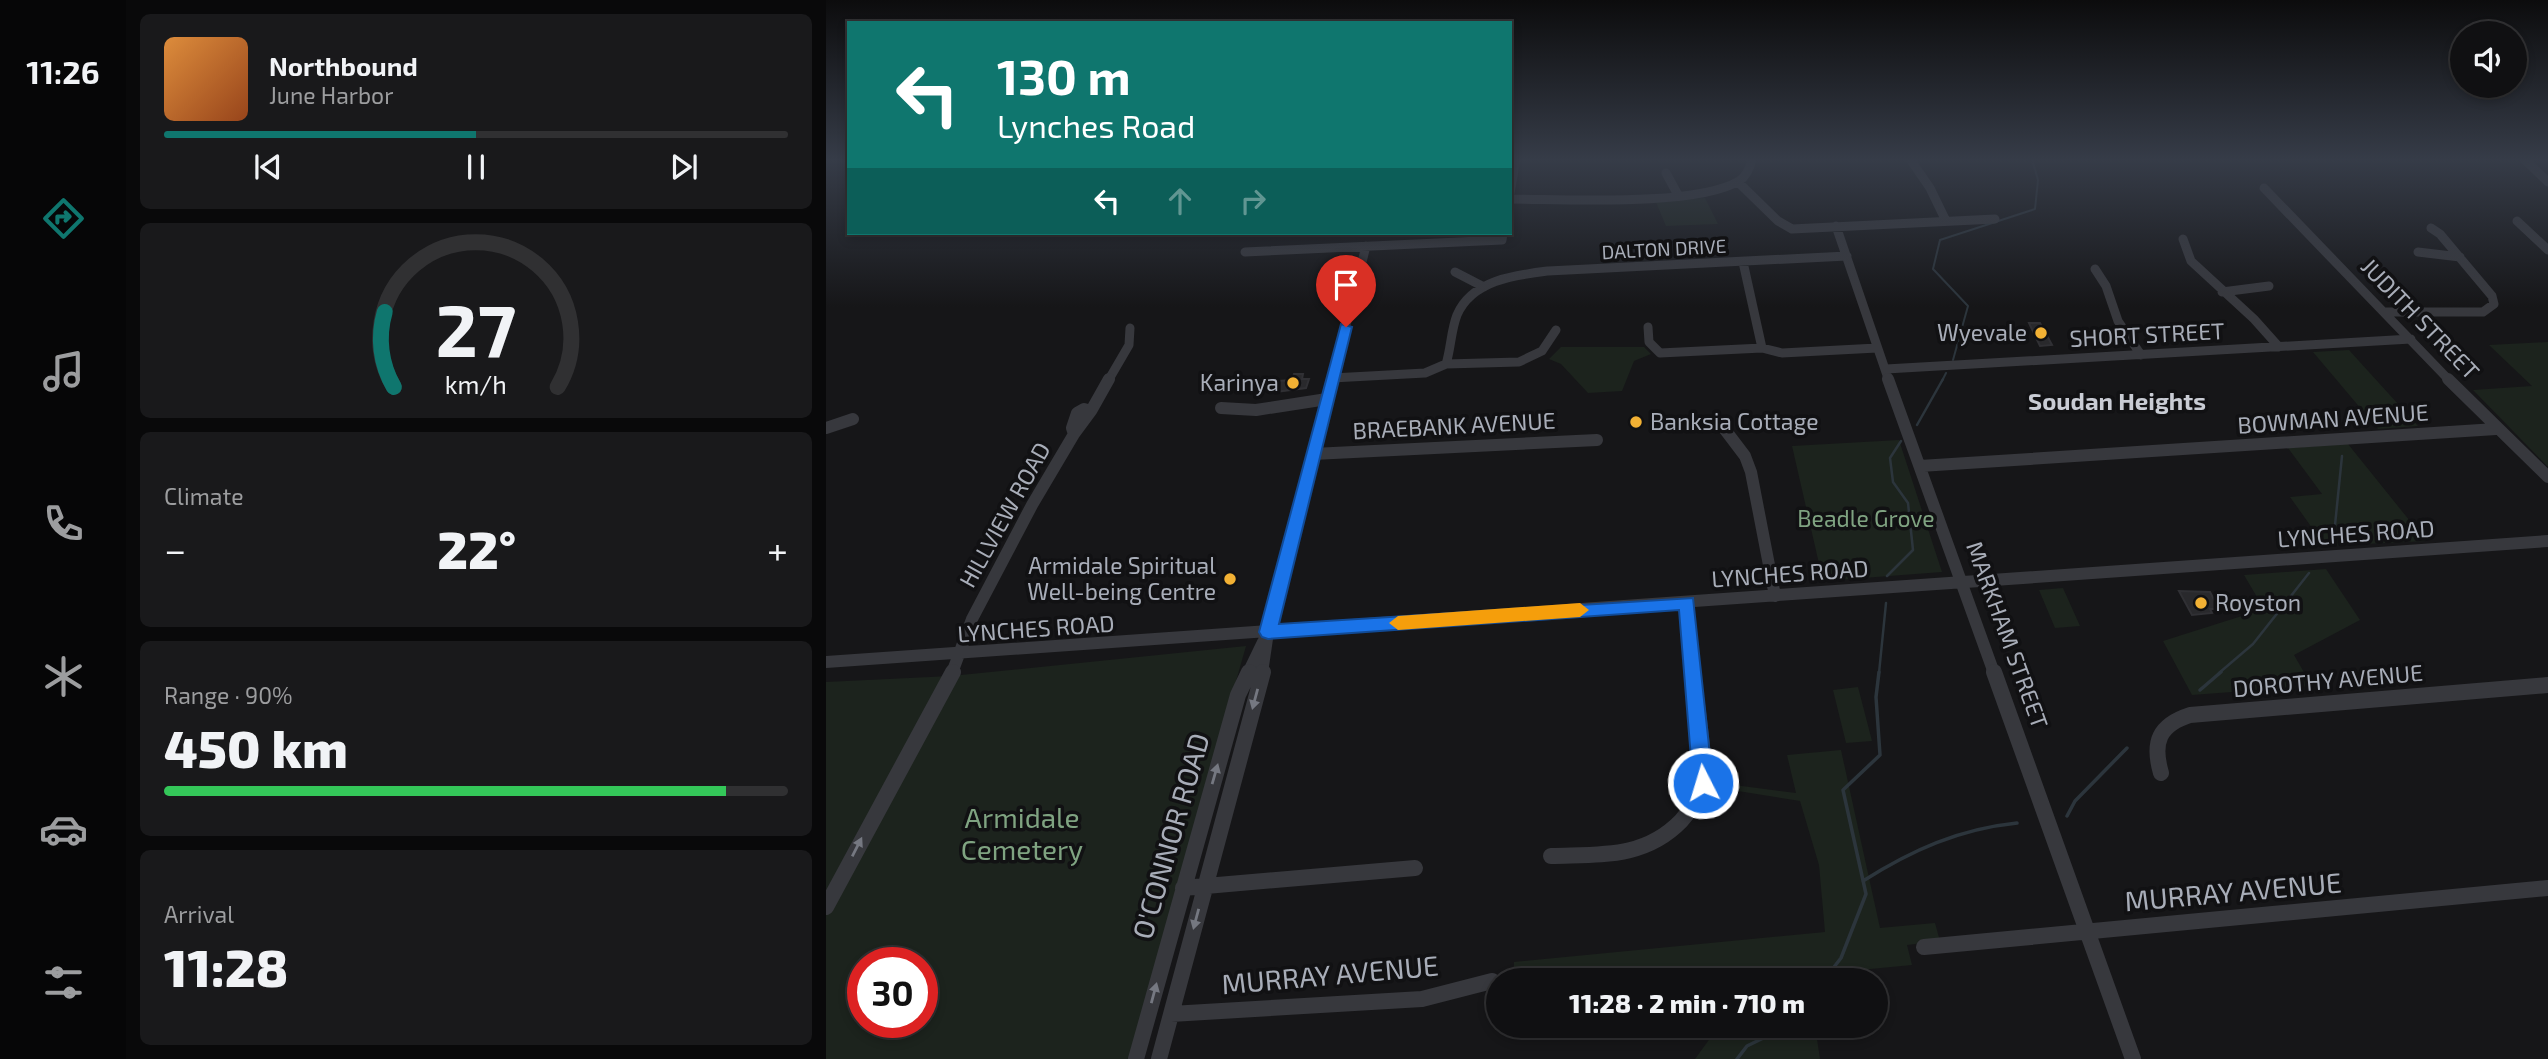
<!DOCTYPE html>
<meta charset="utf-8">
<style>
:root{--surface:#101012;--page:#19191b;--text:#f1f3f6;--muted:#9c9d9f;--line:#303032;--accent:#0f766e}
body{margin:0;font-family:"Exo 2",sans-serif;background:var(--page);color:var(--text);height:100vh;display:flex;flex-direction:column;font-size:26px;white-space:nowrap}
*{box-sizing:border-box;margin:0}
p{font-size:23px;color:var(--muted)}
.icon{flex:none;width:38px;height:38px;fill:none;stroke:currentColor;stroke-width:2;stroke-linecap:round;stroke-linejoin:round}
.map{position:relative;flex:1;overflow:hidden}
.drawer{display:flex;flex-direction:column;gap:14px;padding:14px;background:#09090a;width:700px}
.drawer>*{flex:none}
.top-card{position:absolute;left:21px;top:21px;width:665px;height:214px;border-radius:0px;box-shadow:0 4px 10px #0003,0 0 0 2px var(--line);background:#0f766e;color:#fff;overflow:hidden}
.controls{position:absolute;left:1624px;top:21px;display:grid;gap:14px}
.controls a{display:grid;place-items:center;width:77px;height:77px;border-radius:50%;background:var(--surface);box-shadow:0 4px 10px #0003,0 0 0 2px var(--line);font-size:35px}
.speed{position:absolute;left:21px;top:947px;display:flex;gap:14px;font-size:35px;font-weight:700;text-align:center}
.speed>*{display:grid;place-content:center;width:91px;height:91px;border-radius:50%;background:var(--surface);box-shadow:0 4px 10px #0003,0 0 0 2px var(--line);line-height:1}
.speed .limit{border:10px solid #d22;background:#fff;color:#111}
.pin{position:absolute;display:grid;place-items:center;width:60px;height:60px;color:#fff;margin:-72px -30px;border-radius:50% 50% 50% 0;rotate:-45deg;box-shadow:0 0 7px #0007}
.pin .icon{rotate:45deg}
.me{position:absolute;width:77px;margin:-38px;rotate:355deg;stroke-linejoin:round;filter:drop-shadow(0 0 5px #0008)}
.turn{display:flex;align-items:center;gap:24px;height:147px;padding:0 35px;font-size:32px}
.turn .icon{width:91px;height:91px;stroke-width:2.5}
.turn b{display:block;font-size:49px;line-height:60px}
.lanes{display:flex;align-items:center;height:66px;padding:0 35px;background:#0003;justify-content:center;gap:35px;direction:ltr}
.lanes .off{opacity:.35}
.big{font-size:52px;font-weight:800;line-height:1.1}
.drawer .widget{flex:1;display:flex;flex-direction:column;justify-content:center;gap:10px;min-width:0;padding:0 24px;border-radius:10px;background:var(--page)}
.drawer .dial{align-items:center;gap:0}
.dial svg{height:182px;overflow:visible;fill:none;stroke:var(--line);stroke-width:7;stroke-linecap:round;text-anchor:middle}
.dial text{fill:var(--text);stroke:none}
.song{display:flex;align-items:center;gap:21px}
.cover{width:84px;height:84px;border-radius:10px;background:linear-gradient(135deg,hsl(30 70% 55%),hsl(20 70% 35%))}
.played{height:7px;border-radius:4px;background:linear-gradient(90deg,var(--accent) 50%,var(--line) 50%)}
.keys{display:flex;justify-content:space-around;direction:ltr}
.heat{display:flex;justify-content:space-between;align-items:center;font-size:38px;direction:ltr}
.charge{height:10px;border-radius:5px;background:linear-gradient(90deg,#34c759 90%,var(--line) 0)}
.trip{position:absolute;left:660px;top:968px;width:402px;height:70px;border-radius:35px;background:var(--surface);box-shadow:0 4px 10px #0003,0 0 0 2px var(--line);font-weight:800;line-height:70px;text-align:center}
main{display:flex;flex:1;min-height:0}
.tab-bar{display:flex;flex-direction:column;width:126px;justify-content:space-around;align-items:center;background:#060607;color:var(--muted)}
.tab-bar .icon{width:49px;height:49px}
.tab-bar .active{color:var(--accent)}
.tab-bar b{font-size:32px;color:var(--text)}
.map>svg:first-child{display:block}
.green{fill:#1c231d;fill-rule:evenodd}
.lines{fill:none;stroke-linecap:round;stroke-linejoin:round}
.stream-far2{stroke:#2c353c;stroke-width:2}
.stream-far1{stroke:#2c353c;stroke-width:2.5}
.stream{stroke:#2c353c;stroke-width:3.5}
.building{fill:#29292c;stroke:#303034;stroke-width:2}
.minor-far2{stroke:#37383d;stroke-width:9}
.minor-far1{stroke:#37383d;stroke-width:12}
.minor{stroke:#37383d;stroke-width:16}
.oneway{fill:#757881}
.route{fill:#1a73e8;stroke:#114b97;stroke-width:2}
.slow{fill:#f59e0b}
.poi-dot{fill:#f2b134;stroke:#111113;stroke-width:2.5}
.labels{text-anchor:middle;stroke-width:7;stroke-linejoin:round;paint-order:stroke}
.far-street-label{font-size:19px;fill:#a8adb8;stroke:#111113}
.street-label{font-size:23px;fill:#a8adb8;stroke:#111113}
.poi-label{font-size:23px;fill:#a8adb8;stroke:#111113;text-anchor:end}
.park-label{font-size:23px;fill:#7fa381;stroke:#111113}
.neighbourhood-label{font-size:24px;font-weight:bold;fill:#c9ccd4;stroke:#111113}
.near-park-label{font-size:28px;fill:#7fa381;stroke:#111113}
.near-street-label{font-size:28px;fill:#a8adb8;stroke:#111113}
</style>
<main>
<nav class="tab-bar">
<b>11:26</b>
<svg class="icon active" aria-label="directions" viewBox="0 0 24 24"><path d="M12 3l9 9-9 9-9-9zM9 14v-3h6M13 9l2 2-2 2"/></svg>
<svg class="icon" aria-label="music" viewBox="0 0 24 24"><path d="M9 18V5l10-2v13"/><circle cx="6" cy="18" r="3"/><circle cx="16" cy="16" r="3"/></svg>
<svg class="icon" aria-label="phone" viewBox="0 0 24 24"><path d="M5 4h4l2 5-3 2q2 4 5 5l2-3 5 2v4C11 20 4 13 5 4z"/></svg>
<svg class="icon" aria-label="climate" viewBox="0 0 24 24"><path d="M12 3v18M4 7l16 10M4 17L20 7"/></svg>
<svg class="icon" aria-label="car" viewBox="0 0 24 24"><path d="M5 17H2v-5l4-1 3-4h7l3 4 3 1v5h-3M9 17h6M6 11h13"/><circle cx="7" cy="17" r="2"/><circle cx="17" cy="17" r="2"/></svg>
<svg class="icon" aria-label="filters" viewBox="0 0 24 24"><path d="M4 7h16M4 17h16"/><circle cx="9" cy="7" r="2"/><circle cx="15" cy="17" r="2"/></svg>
</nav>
<section class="drawer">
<div class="widget">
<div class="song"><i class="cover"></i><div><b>Northbound</b><p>June Harbor</p></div></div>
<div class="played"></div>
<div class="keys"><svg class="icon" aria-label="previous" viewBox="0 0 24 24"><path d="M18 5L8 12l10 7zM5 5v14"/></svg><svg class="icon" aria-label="pause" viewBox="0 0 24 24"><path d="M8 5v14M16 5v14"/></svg><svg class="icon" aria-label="next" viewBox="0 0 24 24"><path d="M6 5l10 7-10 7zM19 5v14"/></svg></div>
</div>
<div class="widget dial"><svg viewBox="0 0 100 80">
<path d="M14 69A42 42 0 1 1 86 69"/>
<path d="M14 69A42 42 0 0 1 10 36" stroke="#0f766e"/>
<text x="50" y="56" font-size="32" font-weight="700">27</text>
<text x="50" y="72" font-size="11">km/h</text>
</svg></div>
<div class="widget"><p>Climate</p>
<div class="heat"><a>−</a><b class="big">22°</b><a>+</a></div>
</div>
<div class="widget"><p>Range · 90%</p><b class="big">450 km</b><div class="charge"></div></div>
<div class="widget"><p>Arrival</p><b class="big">11:28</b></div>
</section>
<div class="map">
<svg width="1722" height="1059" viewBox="0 0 1722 1059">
<rect width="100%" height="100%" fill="#161618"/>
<path class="green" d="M879,198L892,224L840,226L829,200Z
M1722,342V466H1721L1647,390L1706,386L1663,345Z
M735,347H818L825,354L808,361L796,391L762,393L735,364L723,359Z
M1523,350L1592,426L1552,429L1487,352Z
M1073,440L1116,572L997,581L966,446Z
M1522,444L1600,541L1499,546L1464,497L1496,494L1462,448Z
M1500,569L1534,620L1468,655L1486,686L1366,695L1337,641L1438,609L1418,575Z
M1237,588L1254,626L1229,628L1213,590Z
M420,646L303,1059H0V682L125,676ZM37,962H96V1022H37Z
M1032,687L1046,741L1020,743L1007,690Z
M1015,750L1054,928L1109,923L1114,941L1081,945L1086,965L982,975V980H688V962L999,932L993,865L974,801L893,788V783L970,793L961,755Z
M893,1026H989L994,1059H869Z"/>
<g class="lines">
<path class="stream-far2" d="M1127,360L1142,306L1107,269L1114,240L1209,209L1212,180L1206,159
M1116,381L1120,373"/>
<path class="stream-far1" d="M1091,425L1117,379
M1507,545L1516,456
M1061,576L1087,550L1082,503L1067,482L1064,458L1075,441
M1053,673L1060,603
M1393,673L1427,644L1483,573"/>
<path class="stream" d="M1374,690L1395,672
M1241,816L1249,801L1301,748
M1037,881C1086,850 1133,829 1191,823
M998,980L1015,958L1040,894L1017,790L1054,755L1050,697L1053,672
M911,1059L921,1046L962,1026"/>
</g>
<path class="building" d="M1203,323H1214L1226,345L1214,346Z
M468,374H477L476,379H483L480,388L449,392L452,381L466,380Z
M1353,591L1384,592L1393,609H1384L1386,613L1366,615Z"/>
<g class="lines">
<path class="minor-far2" d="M1084,159L1104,188L1120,221
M1698,159L1722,182
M840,173L852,195
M912,182L952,221L966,229L1169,219
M1438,188L1624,381
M684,193L690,159
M684,199C738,199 869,207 913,181C921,176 924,168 926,159
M1691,221L1722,250
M1010,226L1063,381
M1357,239L1365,261L1428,319L1453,347
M419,252L676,240L677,233
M1592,252L1634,257
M917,262L936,348
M1269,269L1280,286L1292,321L1315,355
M629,272L658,287
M1396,292L1443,286
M1558,312H1657L1668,304L1666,296L1614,234L1605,228
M822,327L823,342L834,353L936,348L956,353L1051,348
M620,364C625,348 625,330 631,315C646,280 689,275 722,271L1021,256
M1060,369L1585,339
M506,378L599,373L620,364L693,362L716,351L730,330
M282,381L303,345L304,328
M506,381L540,246"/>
<path class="minor-far1" d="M1062,379L1168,673
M1622,379L1722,477
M395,408L430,410L501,399
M258,409L265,411L248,434L246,428L251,413Z
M265,411L283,379
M897,427L919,456L925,472L949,596
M0,428L27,419
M487,454L771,440
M1094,466L1670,429
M861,603L867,673
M0,662L1722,541
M126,673L146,619L206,505L248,434
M422,673L437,642
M436,673L442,632L506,379"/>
<path class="minor" d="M1168,672L1307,1059
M1335,773C1326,742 1333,725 1364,715L1722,685
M725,856C774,854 818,859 855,821C864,811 873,797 877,784C881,766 869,695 867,672
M357,888L589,868
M0,907L127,672
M1098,947L1722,888
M345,1014L596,999L666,981
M310,1059L412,695L423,672
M333,1059L437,672"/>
</g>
<defs><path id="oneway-solid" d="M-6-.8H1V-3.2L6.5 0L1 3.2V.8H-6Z" transform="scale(1.75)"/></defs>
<g class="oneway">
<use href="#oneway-solid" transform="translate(429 699) rotate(105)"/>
<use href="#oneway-solid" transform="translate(389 774) rotate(-74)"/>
<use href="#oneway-solid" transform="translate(31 847) rotate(-63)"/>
<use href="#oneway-solid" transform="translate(370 919) rotate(105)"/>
<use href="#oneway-solid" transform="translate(328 993) rotate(-75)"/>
</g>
<linearGradient id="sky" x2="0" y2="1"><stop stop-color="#0c0c0d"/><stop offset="0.52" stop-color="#363c48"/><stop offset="1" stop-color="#363c48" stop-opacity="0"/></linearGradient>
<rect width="1722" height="307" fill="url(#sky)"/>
<path class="route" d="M515,324L526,327L453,624L867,598L887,783L884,789L877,792L870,789L867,783L853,610L442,639L436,637L433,632Z"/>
<path class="slow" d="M754,603L763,610L754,617L572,630L563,623L572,616Z"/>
<g class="poi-dot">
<circle cx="1215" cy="333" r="7"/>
<circle cx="467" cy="383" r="7"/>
<circle cx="810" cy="422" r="7"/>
<circle cx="404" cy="579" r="7"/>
<circle cx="1375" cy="603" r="7"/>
</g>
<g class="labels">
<g class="far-street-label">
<text transform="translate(838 249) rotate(-3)" y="7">DALTON DRIVE</text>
</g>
<g class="street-label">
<text transform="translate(1594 319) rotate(46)" y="8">JUDITH STREET</text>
<text transform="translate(1321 335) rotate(-3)" y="8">SHORT STREET</text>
<text transform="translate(1507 419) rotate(-4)" y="8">BOWMAN AVENUE</text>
<text transform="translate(628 426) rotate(-3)" y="8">BRAEBANK AVENUE</text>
<text transform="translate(179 515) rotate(-61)" y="8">HILLVIEW ROAD</text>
<text transform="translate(1530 534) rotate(-4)" y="8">LYNCHES ROAD</text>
<text transform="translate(964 574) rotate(-4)" y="8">LYNCHES ROAD</text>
<text transform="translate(210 629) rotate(-4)" y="8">LYNCHES ROAD</text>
<text transform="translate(1181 635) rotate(70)" y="8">MARKHAM STREET</text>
<text transform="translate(1502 681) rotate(-5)" y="8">DOROTHY AVENUE</text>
</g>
<g class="poi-label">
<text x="1201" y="341">Wyevale</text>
<text x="453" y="391">Karinya</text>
<text x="824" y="430" text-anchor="start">Banksia Cottage</text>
<text x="390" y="574">Armidale Spiritual<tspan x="390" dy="26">Well-being Centre</tspan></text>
<text x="1389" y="611" text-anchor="start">Royston</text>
</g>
<g class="park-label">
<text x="1040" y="527">Beadle Grove</text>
</g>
<g class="neighbourhood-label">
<text x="1291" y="410">Soudan Heights</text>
</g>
<g class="near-park-label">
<text x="196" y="828">Armidale<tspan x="196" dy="32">Cemetery</tspan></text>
</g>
<g class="near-street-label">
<text transform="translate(345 836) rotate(-74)" y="10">O'CONNOR ROAD</text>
<text transform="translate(1407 892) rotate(-5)" y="10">MURRAY AVENUE</text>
<text transform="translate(504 975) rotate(-5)" y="10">MURRAY AVENUE</text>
</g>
</g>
</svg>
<div class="controls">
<a><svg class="icon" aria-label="sound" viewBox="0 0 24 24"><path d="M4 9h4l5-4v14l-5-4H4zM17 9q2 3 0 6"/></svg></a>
</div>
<div class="speed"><div class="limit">30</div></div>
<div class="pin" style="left:520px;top:327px;background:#d93025"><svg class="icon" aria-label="arrive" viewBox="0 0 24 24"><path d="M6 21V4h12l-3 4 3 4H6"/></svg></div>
<svg class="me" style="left:877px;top:783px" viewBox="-20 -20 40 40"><circle r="17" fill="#1a73e8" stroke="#fff" stroke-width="3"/><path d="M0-11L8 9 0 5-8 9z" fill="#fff"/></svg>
<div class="trip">11:28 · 2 min · 710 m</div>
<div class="top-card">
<div class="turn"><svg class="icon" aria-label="left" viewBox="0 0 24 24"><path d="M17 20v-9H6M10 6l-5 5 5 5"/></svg><div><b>130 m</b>Lynches Road</div></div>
<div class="lanes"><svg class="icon" aria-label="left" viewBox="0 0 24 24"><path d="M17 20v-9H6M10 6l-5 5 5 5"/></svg><svg class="icon off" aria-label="ahead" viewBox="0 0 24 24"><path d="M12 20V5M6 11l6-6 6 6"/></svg><svg class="icon off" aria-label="right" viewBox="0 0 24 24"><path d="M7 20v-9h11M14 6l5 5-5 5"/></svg></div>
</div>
</div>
</main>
